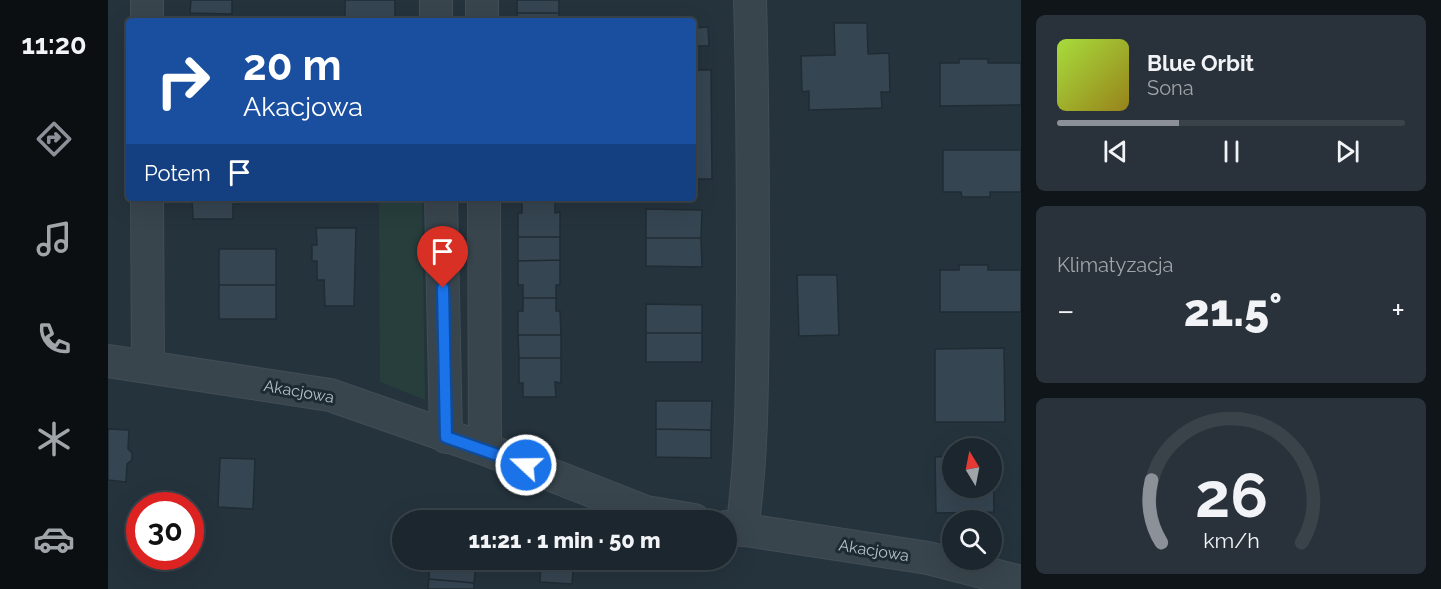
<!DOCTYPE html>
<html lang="pl">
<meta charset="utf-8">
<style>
:root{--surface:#1c262e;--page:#29323a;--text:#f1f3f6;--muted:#a0a5aa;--line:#3a434a;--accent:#8c9099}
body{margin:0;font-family:Raleway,sans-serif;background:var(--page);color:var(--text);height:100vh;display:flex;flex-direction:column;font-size:22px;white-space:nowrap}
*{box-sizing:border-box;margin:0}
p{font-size:20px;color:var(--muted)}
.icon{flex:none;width:33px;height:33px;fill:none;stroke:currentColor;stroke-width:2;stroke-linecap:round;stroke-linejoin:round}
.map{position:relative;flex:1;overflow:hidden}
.side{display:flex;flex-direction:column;gap:15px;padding:15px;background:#0f1519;width:420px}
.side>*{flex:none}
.hud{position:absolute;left:18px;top:18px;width:570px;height:183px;border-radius:6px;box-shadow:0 6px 24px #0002,0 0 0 2px var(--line);background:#1a4fa0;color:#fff;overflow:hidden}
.needle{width:39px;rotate:350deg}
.tools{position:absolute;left:834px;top:438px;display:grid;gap:12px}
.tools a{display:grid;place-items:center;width:60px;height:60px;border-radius:50%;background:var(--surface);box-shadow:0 6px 24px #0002,0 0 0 2px var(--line);font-size:30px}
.speed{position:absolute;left:18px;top:492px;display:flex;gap:12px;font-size:30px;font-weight:700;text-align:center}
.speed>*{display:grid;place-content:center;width:78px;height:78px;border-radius:50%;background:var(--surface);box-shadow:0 6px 24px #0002,0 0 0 2px var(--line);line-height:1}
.speed .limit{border:9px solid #d22;background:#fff;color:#111}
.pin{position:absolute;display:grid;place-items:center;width:51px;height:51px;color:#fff;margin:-62px -26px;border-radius:50% 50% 50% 0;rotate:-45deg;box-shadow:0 0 6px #0007}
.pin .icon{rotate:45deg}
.me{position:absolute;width:66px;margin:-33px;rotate:291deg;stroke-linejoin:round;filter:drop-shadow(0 0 4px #0008)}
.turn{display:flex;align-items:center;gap:21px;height:126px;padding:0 18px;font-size:27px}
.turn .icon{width:78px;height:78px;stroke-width:2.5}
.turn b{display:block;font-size:42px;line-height:51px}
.then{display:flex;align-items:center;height:57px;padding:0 18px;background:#0003;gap:12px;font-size:22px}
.big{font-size:45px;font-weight:800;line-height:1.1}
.side .widget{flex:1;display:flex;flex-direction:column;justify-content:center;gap:9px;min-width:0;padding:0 21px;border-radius:9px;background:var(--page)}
.side .dial{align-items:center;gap:0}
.dial svg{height:156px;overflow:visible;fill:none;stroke:var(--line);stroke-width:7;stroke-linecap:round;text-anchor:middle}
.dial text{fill:var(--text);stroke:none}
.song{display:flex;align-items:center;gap:18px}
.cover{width:72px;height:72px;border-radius:9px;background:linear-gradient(135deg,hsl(80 70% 55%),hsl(50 70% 35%))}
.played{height:6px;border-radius:3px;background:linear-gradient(90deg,var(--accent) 35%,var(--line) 35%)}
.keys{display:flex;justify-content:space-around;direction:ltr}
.heat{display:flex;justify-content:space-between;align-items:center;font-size:33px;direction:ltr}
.trip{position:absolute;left:284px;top:510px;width:345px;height:60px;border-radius:30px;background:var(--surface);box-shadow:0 6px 24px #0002,0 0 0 2px var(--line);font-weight:800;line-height:60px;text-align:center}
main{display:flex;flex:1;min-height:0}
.menu{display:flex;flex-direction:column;width:108px;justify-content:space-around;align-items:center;background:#0b0f12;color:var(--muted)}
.menu .icon{width:42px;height:42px}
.menu .on{color:var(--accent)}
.menu b{font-size:27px;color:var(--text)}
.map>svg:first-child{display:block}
.green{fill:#273e3d}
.building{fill:#354551;stroke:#202c34;stroke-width:1.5}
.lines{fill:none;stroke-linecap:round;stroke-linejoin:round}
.street-casing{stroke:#424e56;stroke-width:34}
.street{stroke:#39454d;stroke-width:32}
.route-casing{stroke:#114b97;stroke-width:15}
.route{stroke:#1a73e8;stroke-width:10}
.labels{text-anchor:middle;stroke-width:6;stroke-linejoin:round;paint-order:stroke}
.street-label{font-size:16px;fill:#b5c0c8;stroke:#1e2a32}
</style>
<main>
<nav class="menu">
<b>11:20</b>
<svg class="icon on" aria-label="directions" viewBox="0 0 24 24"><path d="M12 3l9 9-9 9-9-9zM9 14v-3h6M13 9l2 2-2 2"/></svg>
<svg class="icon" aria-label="music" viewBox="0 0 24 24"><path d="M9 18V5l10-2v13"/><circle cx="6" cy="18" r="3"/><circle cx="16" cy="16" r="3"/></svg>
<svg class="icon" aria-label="phone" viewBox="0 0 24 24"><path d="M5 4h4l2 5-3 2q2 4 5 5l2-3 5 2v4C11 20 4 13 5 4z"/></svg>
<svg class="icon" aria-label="climate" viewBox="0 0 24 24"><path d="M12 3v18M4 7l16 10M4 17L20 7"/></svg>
<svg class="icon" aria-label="car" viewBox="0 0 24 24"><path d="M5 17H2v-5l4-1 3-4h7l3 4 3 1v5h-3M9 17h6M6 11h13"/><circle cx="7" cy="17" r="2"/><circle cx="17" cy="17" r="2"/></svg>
</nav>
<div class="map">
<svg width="913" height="589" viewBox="0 0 913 589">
<rect width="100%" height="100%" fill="#25333d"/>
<path class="green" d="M271,198H314L317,400L272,382Z"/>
<path class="building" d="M83,0H124V14L82,13Z
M237,0H287V21H237Z
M409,0H451V13H409Z
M409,13H451V21H409Z
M726,23H759L760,54L781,53L782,92H773L774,108L701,110V91L694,92L693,56L727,55Z
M600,27L601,46H585V28Z
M851,59H880V63H913V105L832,106V63H851Z
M585,70H603L604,179H585Z
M835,150H913V192H882V197H854L853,192H835Z
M84,198H131V204H125V219H85Z
M414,199H447V213L452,212V237H410V213H414Z
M538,209L594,210L593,238H538Z
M208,228H248L246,306H217L216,280H209V261H204V245H209Z
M410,237H452V260L410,261Z
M538,238H593L594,267L538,266Z
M111,249H168V285H111Z
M452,260V285H448V298H415V285H410V261Z
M851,265H880V270H913V312H832V270H851Z
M689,275H729L731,335L691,336Z
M111,285H168V319H111Z
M415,298H448V311H452L453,335H410V311H415Z
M538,304L594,305V333H538Z
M538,333H594V362H538Z
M410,335H453V358H411Z
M896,348L897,422H827V349Z
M411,358H453V383L447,382L448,397H415V383H411Z
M548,401H604L603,430L548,429Z
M0,429L21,430L20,449L24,453V460L19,464L18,482L0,480Z
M548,429L603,430V458L548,457Z
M844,456V488H884L885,456L886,512L828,513L827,457Z
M112,458L147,459L145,509L110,507Z
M322,560H368L366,583L321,579Z
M433,560H480L479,571L465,570L464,584L432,582Z
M321,579L366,583V589H320Z"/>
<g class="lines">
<defs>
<path id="street" d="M39,0V21
M328,0V21
M374,0V21
M39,198L40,367
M333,198L338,437
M376,198L377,449
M0,361L222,395L377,449L538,512L586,520
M618,527L820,558L913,582
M634,530C645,451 644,372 645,292C645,195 645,97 642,0"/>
</defs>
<use href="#street" class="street-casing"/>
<use href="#street" class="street"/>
</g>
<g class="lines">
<defs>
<path id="route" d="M335,288L338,437L418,465"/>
</defs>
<use href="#route" class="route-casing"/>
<use href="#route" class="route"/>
</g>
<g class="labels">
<g class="street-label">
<text transform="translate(191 391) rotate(10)" y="6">Akacjowa</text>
<text transform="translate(766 550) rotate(9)" y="6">Akacjowa</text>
</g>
</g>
</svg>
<div class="tools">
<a><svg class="needle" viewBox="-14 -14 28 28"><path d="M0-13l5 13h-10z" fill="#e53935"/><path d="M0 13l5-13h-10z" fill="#a0a5aa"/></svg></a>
<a><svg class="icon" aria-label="search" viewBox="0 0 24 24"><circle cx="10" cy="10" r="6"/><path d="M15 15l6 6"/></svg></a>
</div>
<div class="speed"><div class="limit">30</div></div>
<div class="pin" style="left:335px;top:288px;background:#d93025"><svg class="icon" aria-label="arrive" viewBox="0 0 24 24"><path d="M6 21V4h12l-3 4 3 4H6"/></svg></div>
<svg class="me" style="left:418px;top:465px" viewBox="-20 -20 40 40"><circle r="17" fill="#1a73e8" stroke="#fff" stroke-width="3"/><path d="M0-11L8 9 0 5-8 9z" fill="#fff"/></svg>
<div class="trip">11:21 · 1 min · 50 m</div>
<div class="hud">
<div class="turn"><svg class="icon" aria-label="right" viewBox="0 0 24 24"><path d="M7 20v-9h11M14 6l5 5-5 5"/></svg><div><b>20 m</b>Akacjowa</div></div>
<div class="then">Potem<svg class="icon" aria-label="arrive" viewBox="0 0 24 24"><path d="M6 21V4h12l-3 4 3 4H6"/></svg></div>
</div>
</div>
<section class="side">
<div class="widget">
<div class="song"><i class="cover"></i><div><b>Blue Orbit</b><p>Sona</p></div></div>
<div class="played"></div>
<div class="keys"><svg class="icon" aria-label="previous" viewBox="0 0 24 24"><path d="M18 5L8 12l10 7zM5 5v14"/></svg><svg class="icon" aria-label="pause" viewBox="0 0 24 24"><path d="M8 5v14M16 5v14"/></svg><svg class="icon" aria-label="next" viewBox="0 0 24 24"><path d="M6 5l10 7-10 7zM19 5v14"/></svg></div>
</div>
<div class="widget"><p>Klimatyzacja</p>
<div class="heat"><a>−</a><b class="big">21.5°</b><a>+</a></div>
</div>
<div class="widget dial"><svg viewBox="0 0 100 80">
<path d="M14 69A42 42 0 1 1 86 69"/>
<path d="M14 69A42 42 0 0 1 9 37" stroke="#8c9099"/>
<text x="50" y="56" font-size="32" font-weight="700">26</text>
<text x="50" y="72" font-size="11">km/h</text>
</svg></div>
</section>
</main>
